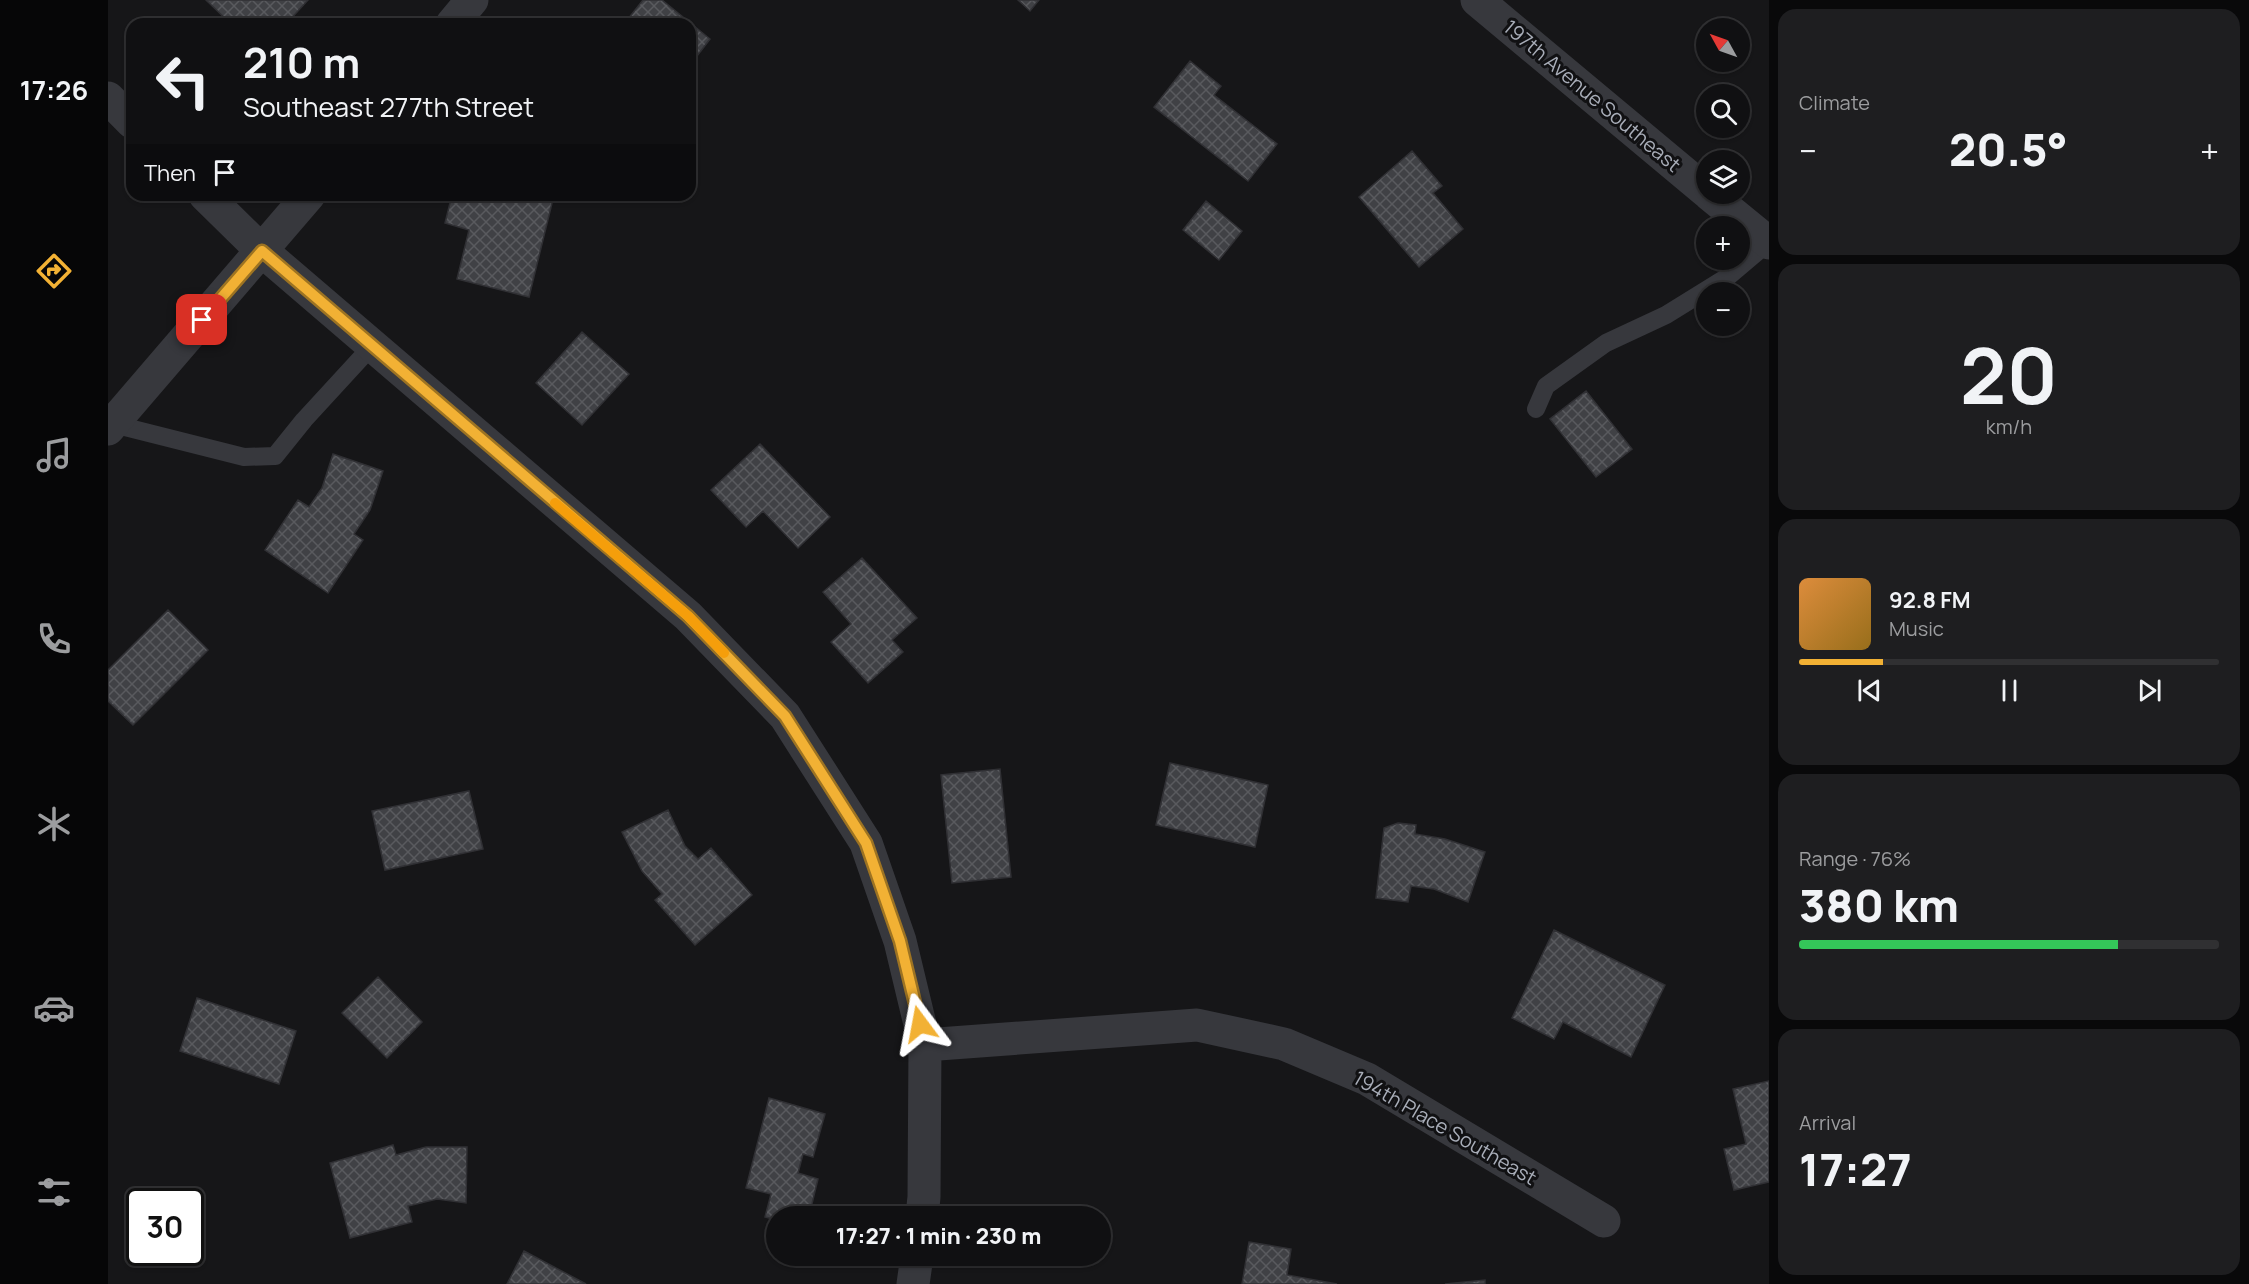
<!DOCTYPE html>
<meta charset="utf-8">
<style>
:root{--surface:#101012;--page:#1e1e20;--text:#f1f3f6;--muted:#9c9d9f;--line:#303032;--accent:#f2b134}
body{margin:0;font-family:Manrope,sans-serif;background:var(--page);color:var(--text);height:100vh;display:flex;flex-direction:column;font-size:22px;white-space:nowrap}
*{box-sizing:border-box;margin:0}
p{font-size:20px;color:var(--muted)}
.icon{flex:none;width:33px;height:33px;fill:none;stroke:currentColor;stroke-width:2;stroke-linecap:round;stroke-linejoin:round}
.map{position:relative;flex:1;overflow:hidden}
.side{display:flex;flex-direction:column;gap:9px;padding:9px;background:#09090a;width:480px}
.side>*{flex:none}
.top-card{position:absolute;left:18px;top:18px;width:570px;height:183px;border-radius:18px;box-shadow:0 2px 4px #0004,0 0 0 2px var(--line);background:#101012;color:var(--text);overflow:hidden}
.needle{width:39px;rotate:310deg}
.tools{position:absolute;left:1588px;top:18px;display:grid;gap:12px}
.tools a{display:grid;place-items:center;width:54px;height:54px;border-radius:50%;background:var(--surface);box-shadow:0 2px 4px #0004,0 0 0 2px var(--line);font-size:30px}
.speed{position:absolute;left:18px;top:1188px;display:flex;gap:12px;font-size:30px;font-weight:700;text-align:center}
.speed>*{display:grid;place-content:center;width:78px;height:78px;border-radius:50%;background:var(--surface);box-shadow:0 2px 4px #0004,0 0 0 2px var(--line);line-height:1}
.speed .limit{border:3px solid #111;border-radius:9px;background:#fff;color:#111}
.pin{position:absolute;display:grid;place-items:center;width:51px;height:51px;color:#fff;margin:-26px;border-radius:12px;box-shadow:0 3px 9px #0006}
.me{position:absolute;width:66px;margin:-33px;rotate:347deg;stroke-linejoin:round;filter:drop-shadow(0 0 4px #0008)}
.turn{display:flex;align-items:center;gap:21px;height:126px;padding:0 18px;font-size:27px}
.turn .icon{width:78px;height:78px;stroke-width:2.5}
.turn b{display:block;font-size:42px;line-height:51px}
.then{display:flex;align-items:center;height:57px;padding:0 18px;background:#0003;gap:12px;font-size:22px}
.big{font-size:45px;font-weight:800;line-height:1.1}
.side .widget{flex:1;display:flex;flex-direction:column;justify-content:center;gap:9px;min-width:0;padding:0 21px;border-radius:18px;background:var(--page)}
.side .dial{align-items:center;gap:0}
.dial b{font-size:78px;line-height:1}
.song{display:flex;align-items:center;gap:18px}
.cover{width:72px;height:72px;border-radius:9px;background:linear-gradient(135deg,hsl(30 70% 55%),hsl(40 70% 35%))}
.played{height:6px;border-radius:3px;background:linear-gradient(90deg,var(--accent) 20%,var(--line) 20%)}
.keys{display:flex;justify-content:space-around;direction:ltr}
.heat{display:flex;justify-content:space-between;align-items:center;font-size:33px;direction:ltr}
.charge{height:9px;border-radius:4px;background:linear-gradient(90deg,#34c759 76%,var(--line) 0)}
.trip{position:absolute;left:658px;top:1206px;width:345px;height:60px;border-radius:30px;background:var(--surface);box-shadow:0 2px 4px #0004,0 0 0 2px var(--line);font-weight:800;line-height:60px;text-align:center}
main{display:flex;flex:1;min-height:0}
.tab-bar{display:flex;flex-direction:column;width:108px;justify-content:space-around;align-items:center;background:#060607;color:var(--muted)}
.tab-bar .icon{width:42px;height:42px}
.tab-bar .active{color:var(--accent)}
.tab-bar b{font-size:27px;color:var(--text)}
.map>svg:first-child{display:block}
.building{fill:url(#building-cross-hatch);stroke:#303034;stroke-width:1.5}
.lines{fill:none;stroke-linecap:round;stroke-linejoin:round}
.service{stroke:#37383d;stroke-width:18}
.minor{stroke:#37383d;stroke-width:33}
.route-casing{stroke:#9d7322;stroke-width:15}
.route{stroke:#f2b134;stroke-width:10}
.slow{stroke:#f59e0b;stroke-width:10}
.labels{text-anchor:middle;stroke-width:6;stroke-linejoin:round;paint-order:stroke}
.street-label{font-size:20px;fill:#a8adb8;stroke:#111113}
</style>
<main>
<nav class="tab-bar">
<b>17:26</b>
<svg class="icon active" aria-label="directions" viewBox="0 0 24 24"><path d="M12 3l9 9-9 9-9-9zM9 14v-3h6M13 9l2 2-2 2"/></svg>
<svg class="icon" aria-label="music" viewBox="0 0 24 24"><path d="M9 18V5l10-2v13"/><circle cx="6" cy="18" r="3"/><circle cx="16" cy="16" r="3"/></svg>
<svg class="icon" aria-label="phone" viewBox="0 0 24 24"><path d="M5 4h4l2 5-3 2q2 4 5 5l2-3 5 2v4C11 20 4 13 5 4z"/></svg>
<svg class="icon" aria-label="climate" viewBox="0 0 24 24"><path d="M12 3v18M4 7l16 10M4 17L20 7"/></svg>
<svg class="icon" aria-label="car" viewBox="0 0 24 24"><path d="M5 17H2v-5l4-1 3-4h7l3 4 3 1v5h-3M9 17h6M6 11h13"/><circle cx="7" cy="17" r="2"/><circle cx="17" cy="17" r="2"/></svg>
<svg class="icon" aria-label="filters" viewBox="0 0 24 24"><path d="M4 7h16M4 17h16"/><circle cx="9" cy="7" r="2"/><circle cx="15" cy="17" r="2"/></svg>
</nav>
<div class="map">
<svg width="1661" height="1284" viewBox="0 0 1661 1284">
<defs>
<pattern id="building-cross-hatch" width="8" height="8" patternUnits="userSpaceOnUse" patternTransform="scale(1.5)"><rect width="8" height="8" fill="#404145"/><path d="M0 0l8 8M0 8l8-8" fill="none" stroke="#595a5e"/></pattern>
</defs>
<rect width="100%" height="100%" fill="#161618"/>
<path class="building" d="M98,0H200L178,24H159L153,18L147,24H123Z
M535,0H554L602,39L582,65V24H516Z
M910,0H931L922,11Z
M1082,61L1113,86L1106,95L1169,144L1140,181L1046,107Z
M1304,151L1334,186L1325,193L1355,229L1311,267L1251,197Z
M344,195H446L421,297L349,279L361,230L337,223Z
M1098,201L1134,231L1111,260L1075,230Z
M474,332L521,374L474,425L428,383Z
M1478,391L1524,449L1488,477L1442,419Z
M652,444L722,517L690,548L655,511L638,527L603,490Z
M225,454L275,471L262,510L246,534L255,540L220,593L157,550L190,500L201,507L214,488Z
M754,558L809,618L784,640L795,652L760,683L723,642L743,624L715,592Z
M60,610L100,650L25,725L0,701V670Z
M1062,763L1160,785L1147,847L1048,825Z
M892,769L903,877L844,883L833,775Z
M361,791L375,849L277,870L264,811Z
M560,810L577,846L590,859L603,848L644,895L587,945L547,900L554,894L534,871L514,832Z
M1290,823L1308,825L1307,834L1337,839L1377,852L1360,902L1326,889L1303,886L1300,902L1268,898L1276,828Z
M1446,930L1557,985L1523,1057L1455,1022L1446,1039L1404,1018Z
M270,977L314,1022L279,1058L234,1013Z
M89,998L188,1031L171,1084L72,1051Z
M1661,1081V1182L1626,1190L1616,1149L1638,1144L1625,1089Z
M661,1098L717,1114L705,1157L695,1154L690,1173L710,1179L701,1216H669V1220L657,1217L663,1194L638,1188Z
M285,1145L288,1155L318,1147H359L358,1203L329,1199L300,1206L304,1222L242,1238L222,1163Z
M1141,1242L1183,1249L1179,1275L1229,1284H1134Z
M416,1251L478,1284H399Z
M1377,1280V1284H1337Z"/>
<g class="lines">
<path class="service" d="M1428,409L1438,386L1498,343L1558,315L1621,276L1661,242
M5,424L136,457L167,456L196,420L264,346"/>
<path class="minor" d="M1369,0L1599,192
M344,24L364,0
M0,98L24,122
M1601,194L1661,243
M97,195L154,251L580,616L677,716L758,843L792,941L817,1045L816,1197L814,1216
M0,429L201,195
M817,1045L1089,1025L1176,1044L1259,1079L1496,1221
M805,1284L809,1256"/>
</g>
<g class="lines">
<defs>
<path id="route" d="M94,320L154,251L580,616L677,716L758,843L792,941L812,1024"/>
</defs>
<use href="#route" class="route-casing"/>
<use href="#route" class="route"/>
<path class="slow" d="M447,503L580,616L616,653"/>
</g>
<g class="labels">
<g class="street-label">
<text transform="translate(1484 96) rotate(40)" y="7">197th Avenue Southeast</text>
<text transform="translate(1337 1128) rotate(30)" y="7">194th Place Southeast</text>
</g>
</g>
</svg>
<div class="tools">
<a><svg class="needle" viewBox="-14 -14 28 28"><path d="M0-13l5 13h-10z" fill="#e53935"/><path d="M0 13l5-13h-10z" fill="#9c9d9f"/></svg></a>
<a><svg class="icon" aria-label="search" viewBox="0 0 24 24"><circle cx="10" cy="10" r="6"/><path d="M15 15l6 6"/></svg></a>
<a><svg class="icon" aria-label="layers" viewBox="0 0 24 24"><path d="M12 4l9 5-9 5-9-5zM3 14l9 5 9-5"/></svg></a>
<a>+</a>
<a>−</a>
</div>
<div class="speed"><div class="limit">30</div></div>
<div class="pin" style="left:94px;top:320px;background:#d93025"><svg class="icon" aria-label="arrive" viewBox="0 0 24 24"><path d="M6 21V4h12l-3 4 3 4H6"/></svg></div>
<svg class="me" style="left:812px;top:1024px" viewBox="-20 -20 40 40"><path d="M0-17L14 15 0 8-14 15z" fill="#f2b134" stroke="#fff" stroke-width="4"/></svg>
<div class="trip">17:27 · 1 min · 230 m</div>
<div class="top-card">
<div class="turn"><svg class="icon" aria-label="left" viewBox="0 0 24 24"><path d="M17 20v-9H6M10 6l-5 5 5 5"/></svg><div><b>210 m</b>Southeast 277th Street</div></div>
<div class="then">Then<svg class="icon" aria-label="arrive" viewBox="0 0 24 24"><path d="M6 21V4h12l-3 4 3 4H6"/></svg></div>
</div>
</div>
<section class="side">
<div class="widget"><p>Climate</p>
<div class="heat"><a>−</a><b class="big">20.5°</b><a>+</a></div>
</div>
<div class="widget dial"><b>20</b><p>km/h</p></div>
<div class="widget">
<div class="song"><i class="cover"></i><div><b>92.8 FM</b><p>Music</p></div></div>
<div class="played"></div>
<div class="keys"><svg class="icon" aria-label="previous" viewBox="0 0 24 24"><path d="M18 5L8 12l10 7zM5 5v14"/></svg><svg class="icon" aria-label="pause" viewBox="0 0 24 24"><path d="M8 5v14M16 5v14"/></svg><svg class="icon" aria-label="next" viewBox="0 0 24 24"><path d="M6 5l10 7-10 7zM19 5v14"/></svg></div>
</div>
<div class="widget"><p>Range · 76%</p><b class="big">380 km</b><div class="charge"></div></div>
<div class="widget"><p>Arrival</p><b class="big">17:27</b></div>
</section>
</main>
